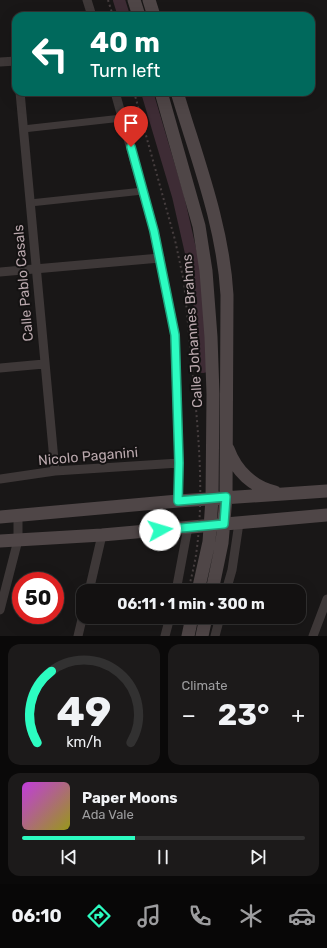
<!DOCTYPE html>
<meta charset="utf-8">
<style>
:root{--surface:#131111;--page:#1c1a1a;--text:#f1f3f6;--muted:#9d9d9f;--line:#323131;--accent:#2cfcc1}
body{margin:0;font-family:Rubik,sans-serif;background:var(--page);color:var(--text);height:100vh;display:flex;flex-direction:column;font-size:15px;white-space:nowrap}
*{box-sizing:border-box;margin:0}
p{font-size:13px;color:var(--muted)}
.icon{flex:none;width:22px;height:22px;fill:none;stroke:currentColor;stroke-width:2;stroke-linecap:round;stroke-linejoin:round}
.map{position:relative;height:636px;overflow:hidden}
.drawer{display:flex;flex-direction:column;gap:8px;padding:8px;background:#0a0909;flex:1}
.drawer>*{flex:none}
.guide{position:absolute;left:12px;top:12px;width:303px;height:84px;border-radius:12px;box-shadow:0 4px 16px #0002,0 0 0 1px var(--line);background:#00695c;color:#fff;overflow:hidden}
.speed{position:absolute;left:12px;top:572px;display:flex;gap:8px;font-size:20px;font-weight:700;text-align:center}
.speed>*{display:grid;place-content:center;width:52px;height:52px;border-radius:50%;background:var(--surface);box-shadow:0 4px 16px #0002,0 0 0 1px var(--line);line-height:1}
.speed .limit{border:6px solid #d22;background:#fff;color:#111}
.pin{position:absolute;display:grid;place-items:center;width:34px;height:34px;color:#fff;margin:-41px -17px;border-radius:50% 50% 50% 0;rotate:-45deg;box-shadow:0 0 4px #0007}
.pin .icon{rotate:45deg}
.me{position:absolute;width:44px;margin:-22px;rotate:84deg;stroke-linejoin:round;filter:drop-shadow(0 0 3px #0008)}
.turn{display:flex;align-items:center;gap:14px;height:84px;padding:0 12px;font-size:18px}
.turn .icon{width:52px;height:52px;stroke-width:2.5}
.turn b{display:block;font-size:28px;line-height:34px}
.big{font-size:30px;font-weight:700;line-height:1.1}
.drawer .card{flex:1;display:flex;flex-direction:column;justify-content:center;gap:6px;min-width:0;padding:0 14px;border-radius:12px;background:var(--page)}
.drawer .dial{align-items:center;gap:0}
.dial svg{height:104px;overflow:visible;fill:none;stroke:var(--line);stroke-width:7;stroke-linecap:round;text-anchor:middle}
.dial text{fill:var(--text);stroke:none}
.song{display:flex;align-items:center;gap:12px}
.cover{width:48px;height:48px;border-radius:6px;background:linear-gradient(135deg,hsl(290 70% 55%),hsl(60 70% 35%))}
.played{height:4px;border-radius:2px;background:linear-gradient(90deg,var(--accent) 40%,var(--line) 40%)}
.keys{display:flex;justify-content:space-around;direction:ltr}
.heat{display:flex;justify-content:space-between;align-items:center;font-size:22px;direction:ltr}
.drawer .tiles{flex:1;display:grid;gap:8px;grid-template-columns:1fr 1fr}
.card:last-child{grid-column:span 2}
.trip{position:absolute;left:76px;top:584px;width:230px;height:40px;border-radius:12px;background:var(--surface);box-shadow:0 4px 16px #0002,0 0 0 1px var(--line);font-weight:700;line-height:40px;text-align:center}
.menu{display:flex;height:64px;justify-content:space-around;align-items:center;background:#080707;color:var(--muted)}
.menu .icon{width:28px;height:28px}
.menu .current{color:var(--accent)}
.menu b{font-size:18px;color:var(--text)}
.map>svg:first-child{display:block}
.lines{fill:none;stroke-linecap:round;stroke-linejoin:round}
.canal{stroke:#3e2c35;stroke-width:12}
.path{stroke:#463e3f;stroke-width:2;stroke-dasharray:2 3;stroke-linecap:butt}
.pedestrian{stroke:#3e3838;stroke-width:7}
.minor{stroke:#3e3838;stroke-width:9}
.secondary{stroke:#4f4647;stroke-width:13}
.path-bridge{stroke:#463e3f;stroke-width:2;stroke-dasharray:2 3;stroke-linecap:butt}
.route-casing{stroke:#1da47d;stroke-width:10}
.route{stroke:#2cfcc1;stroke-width:7}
.labels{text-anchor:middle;stroke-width:4;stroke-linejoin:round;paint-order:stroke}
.street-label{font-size:14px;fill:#baa8ad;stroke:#141212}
</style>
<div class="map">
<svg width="327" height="636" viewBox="0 0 327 636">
<rect width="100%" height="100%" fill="#191717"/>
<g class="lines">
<path class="canal" d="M119,0L124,16
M147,92L178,196L196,275L200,310L203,367"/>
<path class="path" d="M108,0L113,16
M134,92L175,240L184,282L190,344"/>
<path class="pedestrian" d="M23,129L122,118
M30,203L143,191"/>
<path class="minor" d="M87,0L92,16
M0,62L16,61
M20,92L55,471
M115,92L154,231L175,335L179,463L178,501
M0,272L160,258
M0,368L44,364
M0,479L55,471L179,463
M89,591L102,535
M176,591L188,527
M226,591L232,570L239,523
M0,610L18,540V515
M78,636L83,615
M165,636L170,617
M215,636L220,617
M313,636L327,599"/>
<path class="secondary" d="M134,0L139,16
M149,0L154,16
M161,92L199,226L206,271L211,337L213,394L212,499L209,542L198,591
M177,92C197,159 223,225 227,295L226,497L222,543L212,591
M228,449C236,471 253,487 275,492
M0,517L178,501L327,491
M0,541L102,535L327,515
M188,636L192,617
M202,636L206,617"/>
<path class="path-bridge" d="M188,591C191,579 194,567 196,555C206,486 196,413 190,344"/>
</g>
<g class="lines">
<defs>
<path id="route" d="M131,147L154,231L175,335L179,463L178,501L226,497L224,524L160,530"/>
</defs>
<use href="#route" class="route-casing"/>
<use href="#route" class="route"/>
</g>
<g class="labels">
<g class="street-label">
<text transform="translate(23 283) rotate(-95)" y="5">Calle Pablo Casals</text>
<text transform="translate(192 331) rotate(-94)" y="5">Calle Johannes Brahms</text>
<text transform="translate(88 456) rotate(-5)" y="5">Nicolo Paganini</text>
</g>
</g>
</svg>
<div class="speed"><div class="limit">50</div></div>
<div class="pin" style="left:131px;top:147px;background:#d93025"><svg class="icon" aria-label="arrive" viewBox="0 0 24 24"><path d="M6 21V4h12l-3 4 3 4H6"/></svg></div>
<svg class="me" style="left:160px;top:530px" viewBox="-20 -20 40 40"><circle r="19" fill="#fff"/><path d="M0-13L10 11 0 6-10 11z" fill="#2cfcc1"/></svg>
<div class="trip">06:11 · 1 min · 300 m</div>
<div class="guide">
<div class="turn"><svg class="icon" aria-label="left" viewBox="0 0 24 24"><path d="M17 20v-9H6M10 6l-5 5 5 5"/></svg><div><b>40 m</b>Turn left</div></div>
</div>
</div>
<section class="drawer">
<div class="tiles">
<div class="card dial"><svg viewBox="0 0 100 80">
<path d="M14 69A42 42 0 1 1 86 69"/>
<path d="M14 69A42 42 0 0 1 25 14" stroke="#2cfcc1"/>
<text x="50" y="56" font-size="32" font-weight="700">49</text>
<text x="50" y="72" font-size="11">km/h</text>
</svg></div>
<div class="card"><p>Climate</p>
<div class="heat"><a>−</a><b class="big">23°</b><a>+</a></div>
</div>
<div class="card">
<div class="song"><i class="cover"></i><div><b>Paper Moons</b><p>Ada Vale</p></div></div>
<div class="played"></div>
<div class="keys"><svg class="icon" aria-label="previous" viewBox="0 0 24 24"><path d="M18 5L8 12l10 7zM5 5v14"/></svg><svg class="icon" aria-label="pause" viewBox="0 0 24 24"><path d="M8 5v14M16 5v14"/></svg><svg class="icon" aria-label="next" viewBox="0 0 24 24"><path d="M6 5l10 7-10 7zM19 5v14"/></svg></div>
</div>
</div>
</section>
<nav class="menu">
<b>06:10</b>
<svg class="icon current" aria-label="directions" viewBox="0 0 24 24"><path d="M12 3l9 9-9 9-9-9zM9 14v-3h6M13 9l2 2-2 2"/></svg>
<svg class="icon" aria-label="music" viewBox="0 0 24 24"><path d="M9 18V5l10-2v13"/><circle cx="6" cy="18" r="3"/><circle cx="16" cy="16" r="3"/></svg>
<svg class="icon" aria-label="phone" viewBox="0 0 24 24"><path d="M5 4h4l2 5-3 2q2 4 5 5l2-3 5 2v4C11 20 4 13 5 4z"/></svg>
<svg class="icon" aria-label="climate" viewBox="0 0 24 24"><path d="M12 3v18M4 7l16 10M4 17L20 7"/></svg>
<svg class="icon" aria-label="car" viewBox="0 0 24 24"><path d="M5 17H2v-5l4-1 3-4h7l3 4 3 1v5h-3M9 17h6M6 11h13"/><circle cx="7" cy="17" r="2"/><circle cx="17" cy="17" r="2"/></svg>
</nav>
